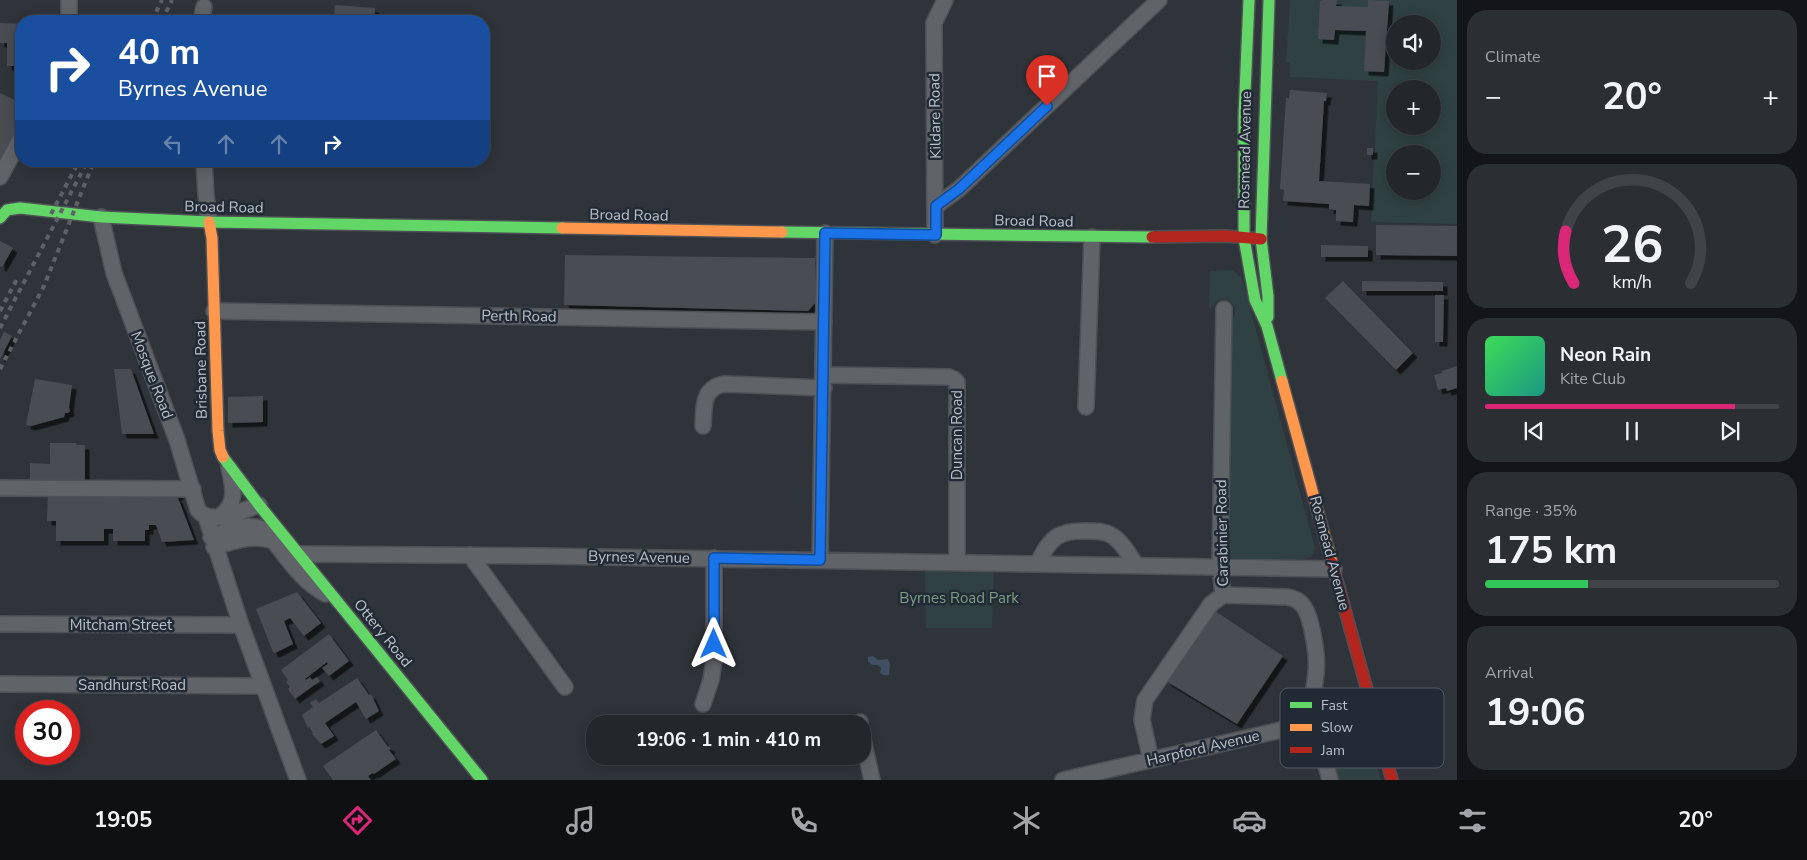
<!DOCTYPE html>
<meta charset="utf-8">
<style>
:root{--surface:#23272c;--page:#2b2f34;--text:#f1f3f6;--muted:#a3a5a9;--line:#404448;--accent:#db2777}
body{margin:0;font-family:"Nunito Sans",sans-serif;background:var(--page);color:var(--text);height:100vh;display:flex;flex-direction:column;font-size:19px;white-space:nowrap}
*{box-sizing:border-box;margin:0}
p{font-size:16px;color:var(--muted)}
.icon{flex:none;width:28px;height:28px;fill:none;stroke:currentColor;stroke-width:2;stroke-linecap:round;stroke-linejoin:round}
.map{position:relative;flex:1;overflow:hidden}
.drawer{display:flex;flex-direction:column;gap:10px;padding:10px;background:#131518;width:350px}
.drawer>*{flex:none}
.top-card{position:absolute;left:15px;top:15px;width:475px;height:152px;border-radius:20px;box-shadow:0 2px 12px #0003,0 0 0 1px var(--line);background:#1a4fa0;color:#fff;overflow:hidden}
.buttons{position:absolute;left:1386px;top:15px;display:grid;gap:10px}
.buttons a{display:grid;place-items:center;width:55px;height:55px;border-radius:50%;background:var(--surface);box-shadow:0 2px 12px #0003,0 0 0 1px var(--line);font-size:25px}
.speed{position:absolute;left:15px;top:700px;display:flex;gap:10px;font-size:25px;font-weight:700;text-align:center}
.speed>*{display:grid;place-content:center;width:65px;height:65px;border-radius:50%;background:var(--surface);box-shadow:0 2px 12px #0003,0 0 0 1px var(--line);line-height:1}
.speed .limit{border:8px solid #d22;background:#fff;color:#111}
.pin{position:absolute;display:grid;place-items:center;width:42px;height:42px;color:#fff;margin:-51px -21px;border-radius:50% 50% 50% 0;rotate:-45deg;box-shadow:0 0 5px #0007}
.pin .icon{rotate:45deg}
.me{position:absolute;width:55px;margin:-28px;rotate:0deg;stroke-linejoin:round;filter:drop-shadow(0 0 4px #0008)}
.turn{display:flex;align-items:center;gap:18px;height:105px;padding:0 20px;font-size:22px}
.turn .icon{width:65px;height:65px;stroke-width:2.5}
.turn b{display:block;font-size:35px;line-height:42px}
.lanes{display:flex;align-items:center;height:48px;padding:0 20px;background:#0003;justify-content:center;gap:25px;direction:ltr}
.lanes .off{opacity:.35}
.big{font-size:38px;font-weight:700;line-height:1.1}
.drawer .widget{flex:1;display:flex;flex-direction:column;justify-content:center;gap:8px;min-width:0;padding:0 18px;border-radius:20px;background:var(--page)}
.drawer .dial{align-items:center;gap:0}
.dial svg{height:130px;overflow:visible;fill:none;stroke:var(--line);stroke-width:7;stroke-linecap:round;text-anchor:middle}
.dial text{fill:var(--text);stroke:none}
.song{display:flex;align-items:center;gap:15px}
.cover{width:60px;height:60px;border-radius:8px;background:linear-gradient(135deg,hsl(130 70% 55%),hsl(170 70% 35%))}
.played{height:5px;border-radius:2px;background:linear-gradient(90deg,var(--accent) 85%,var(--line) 85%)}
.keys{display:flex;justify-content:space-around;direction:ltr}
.heat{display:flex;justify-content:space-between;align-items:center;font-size:28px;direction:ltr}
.charge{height:8px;border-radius:4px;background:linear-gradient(90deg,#34c759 35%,var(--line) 0)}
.trip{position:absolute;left:586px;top:715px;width:285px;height:50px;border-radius:20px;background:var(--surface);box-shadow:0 2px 12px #0003,0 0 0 1px var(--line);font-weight:700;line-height:50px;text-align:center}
.menu{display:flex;height:80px;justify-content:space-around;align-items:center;background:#0e1012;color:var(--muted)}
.menu .icon{width:35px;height:35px}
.menu .active{color:var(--accent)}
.menu b{font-size:22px;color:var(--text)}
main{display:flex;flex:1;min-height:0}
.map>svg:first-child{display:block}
.green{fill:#2f4142;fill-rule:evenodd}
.water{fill:#404f62}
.building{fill:#484d52;filter:url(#shadow)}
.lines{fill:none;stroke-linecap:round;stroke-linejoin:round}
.street-casing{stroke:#4d5055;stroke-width:18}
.fast-casing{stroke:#4d5055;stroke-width:14}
.slow-casing{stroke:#4d5055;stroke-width:14}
.jam-casing{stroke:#4d5055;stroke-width:14}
.street{stroke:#606368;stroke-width:15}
.fast{stroke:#63d668;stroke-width:11}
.slow{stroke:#ff974d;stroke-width:11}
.jam{stroke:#b3261e;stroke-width:11}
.rail{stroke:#5e6267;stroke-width:4;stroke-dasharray:5 5;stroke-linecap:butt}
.route-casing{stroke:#114b97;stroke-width:12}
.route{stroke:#1a73e8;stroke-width:9}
.labels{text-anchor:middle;stroke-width:5;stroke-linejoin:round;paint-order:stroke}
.street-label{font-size:15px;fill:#bbc1ca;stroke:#222b35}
.park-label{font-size:15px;fill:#7c9d83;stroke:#222b35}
.key{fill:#222b35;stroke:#505862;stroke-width:1}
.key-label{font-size:14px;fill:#bbc1ca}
</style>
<main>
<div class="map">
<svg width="1457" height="780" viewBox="0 0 1457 780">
<defs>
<filter id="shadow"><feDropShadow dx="4.5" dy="4.5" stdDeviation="0" flood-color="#0009"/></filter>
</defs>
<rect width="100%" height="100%" fill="#2f343a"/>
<path class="green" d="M1290,0H1457V224L1371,222L1378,81L1290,77V63L1286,62ZM1395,24H1432V61H1395ZM1395,89H1432V126H1395ZM1395,154H1432V191H1395Z
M1232,270L1242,278L1315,548L1312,556L1306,559H1233L1227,556L1230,324L1235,315V308L1229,300C1222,298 1216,300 1213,307H1209L1210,271Z
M925,567L994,568L992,628H926Z
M1361,724L1368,731L1381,780H1336L1327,736L1332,730Z"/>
<path class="water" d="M873,656L878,660L888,659L890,664L889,675H884L880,673L881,668L878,665H872L868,661V657Z"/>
<path class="building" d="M1324,0H1337L1336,6L1368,7V0L1389,1L1384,72L1364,71L1366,31L1335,30L1334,40L1318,39L1320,1Z
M335,5L375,8L374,21H350V16L334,15Z
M0,23L21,24V66H7V43H0Z
M1290,90L1327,93L1326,101H1324L1319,181L1370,184L1369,206L1354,205L1353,222L1336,221V210L1329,209V204L1283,201L1284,190L1280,189L1286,98H1289Z
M0,93L21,103V121L0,164Z
M1367,148H1373V155H1367Z
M1376,225L1457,226V256L1376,255Z
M0,241L13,248L2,267L0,266Z
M1321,245L1368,246V257H1321Z
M565,255L815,258L816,302L808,311L564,305Z
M1343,281L1413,353L1396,370L1325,298Z
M1362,281L1443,282V291H1362Z
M1435,295H1444L1443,342H1435Z
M4,332L12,336L0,359V340Z
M1457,366V388L1447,391L1446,388L1438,390L1434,375L1442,373V371Z
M114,369H131L154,434H122Z
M35,379L72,385L69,408L70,411L68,413H65L64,417L31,426L26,425Z
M263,396V422L228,423V397Z
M50,443H77L76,445H85V484L30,485V463L50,464Z
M48,492L180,493L176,498H178L194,540L162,542L156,525H149V530H145V541H113V529H104V541H56V521H47Z
M297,592L321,623L304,636L290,618L284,621L293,644L275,653L273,652L256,609Z
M1215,611L1283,656L1237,724L1166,681Z
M329,634L349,661L329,676L322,668L328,664L327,662L305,679L306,680L310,677L312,680L317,677L320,681L295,699L288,689L290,687L286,682L288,680L281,670Z
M357,678L369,695L371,694L379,711L366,719L356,702L325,723L334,736L321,744L312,734L313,733L309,727L308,728L302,715L313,707L310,703L316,699L319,703Z
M376,730L388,747L389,746L391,749L389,750L396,759L374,774L373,773L368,776L371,780H333L323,766Z"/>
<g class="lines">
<defs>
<path id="street" d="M69,21V0
M201,21L204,7
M204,161L206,195L209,222
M0,177L21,138
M936,206L959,189L1159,0
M101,217L114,273L177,440L198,510C211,527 243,510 259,505
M935,235L934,23L945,0
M214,311L824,322
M824,375L949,377L954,379L957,382V562
M1086,407L1092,237
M703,426C704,407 702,388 724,384L824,388
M0,488L193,489
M220,516C237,505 234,487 229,468
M206,517L241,625L298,780
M211,537C228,530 249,521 266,531C284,553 300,581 326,594
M214,547C235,541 253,534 274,541
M300,554L543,556L1334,569
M470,555L565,687
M820,560L825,233
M1038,563C1050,537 1059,530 1088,531C1096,531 1104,531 1111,535C1122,541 1129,555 1136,565
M1223,595L1287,597C1294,598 1300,601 1304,607C1312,619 1318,657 1316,672C1315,687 1311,700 1313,716L1330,780
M0,624L241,625
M0,684L263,686
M703,704L711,680L714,661V558
M860,722V724
M862,735L872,780
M1151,760L1142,720L1145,700L1211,604L1223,595L1220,566L1224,309
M1063,780L1373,709"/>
<path id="fast" d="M1249,0L1244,116V238L1255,300L1267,326L1282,381
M0,218L7,210L20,208L101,217L209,222L562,228
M782,232L1152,237
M1268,317V296L1261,239L1269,0
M223,457L259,505L482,780"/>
<path id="slow" d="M209,222L212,238L218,431L220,450L223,457
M562,228L782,232
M1282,381L1332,563"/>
<path id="jam" d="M1152,237L1226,236L1261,239
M1332,563L1392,780"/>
</defs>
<use href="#street" class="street-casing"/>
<use href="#fast" class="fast-casing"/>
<use href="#slow" class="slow-casing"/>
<use href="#jam" class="jam-casing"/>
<use href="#street" class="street"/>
<use href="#fast" class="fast"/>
<use href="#slow" class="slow"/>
<use href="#jam" class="jam"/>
<path class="rail" d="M152,21L162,0
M162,21L172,0
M51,214L79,161
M0,311L17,279
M0,328L86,164
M0,369L44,286L94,161"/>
</g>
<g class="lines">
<defs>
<path id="route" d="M714,644V558L820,560L825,233L936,235V206L959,189L1047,106"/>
</defs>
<use href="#route" class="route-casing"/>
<use href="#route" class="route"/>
</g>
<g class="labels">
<g class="street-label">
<text transform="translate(935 116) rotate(-91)" y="5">Kildare Road</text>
<text transform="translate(1245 150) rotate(-89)" y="5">Rosmead Avenue</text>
<text transform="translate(224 207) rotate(1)" y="5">Broad Road</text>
<text transform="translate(629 215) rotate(1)" y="5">Broad Road</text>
<text transform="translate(1034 221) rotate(1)" y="5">Broad Road</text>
<text transform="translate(519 316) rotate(1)" y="5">Perth Road</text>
<text transform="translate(201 370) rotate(-91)" y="5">Brisbane Road</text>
<text transform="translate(152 375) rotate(69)" y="5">Mosque Road</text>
<text transform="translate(957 435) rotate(-90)" y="5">Duncan Road</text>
<text transform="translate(1222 533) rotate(-91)" y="5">Carabinier Road</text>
<text transform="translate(1330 553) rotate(75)" y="5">Rosmead Avenue</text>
<text transform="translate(639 557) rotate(1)" y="5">Byrnes Avenue</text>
<text x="121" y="630">Mitcham Street</text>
<text transform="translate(383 633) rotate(51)" y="5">Ottery Road</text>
<text x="132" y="690">Sandhurst Road</text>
<text transform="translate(1203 748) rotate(-13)" y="5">Harpford Avenue</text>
</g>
<g class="park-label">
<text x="959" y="603">Byrnes Road Park</text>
</g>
</g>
<rect x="1280" y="688" width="164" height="80" rx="8" class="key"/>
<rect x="1290" y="702" width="22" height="6" fill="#63d668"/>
<rect x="1290" y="724" width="22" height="7" fill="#ff974d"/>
<rect x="1290" y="747" width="22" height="6" fill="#b3261e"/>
<g class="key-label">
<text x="1321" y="710">Fast</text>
<text x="1321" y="732">Slow</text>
<text x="1321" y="755">Jam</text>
</g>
</svg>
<div class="buttons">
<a><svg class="icon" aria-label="sound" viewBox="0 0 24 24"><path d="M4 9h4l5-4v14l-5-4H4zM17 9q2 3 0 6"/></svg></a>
<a>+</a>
<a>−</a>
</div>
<div class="speed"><div class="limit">30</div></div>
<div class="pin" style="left:1047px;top:106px;background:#d93025"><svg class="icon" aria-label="arrive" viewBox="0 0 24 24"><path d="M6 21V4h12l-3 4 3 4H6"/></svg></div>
<svg class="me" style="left:714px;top:644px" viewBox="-20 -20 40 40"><path d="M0-17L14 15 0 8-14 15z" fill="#1a73e8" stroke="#fff" stroke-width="4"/></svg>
<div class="trip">19:06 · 1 min · 410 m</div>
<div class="top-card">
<div class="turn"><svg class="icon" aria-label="right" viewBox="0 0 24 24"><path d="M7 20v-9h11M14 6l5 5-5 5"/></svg><div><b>40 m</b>Byrnes Avenue</div></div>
<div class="lanes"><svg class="icon off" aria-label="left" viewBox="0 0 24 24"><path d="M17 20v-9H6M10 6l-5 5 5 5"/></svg><svg class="icon off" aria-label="ahead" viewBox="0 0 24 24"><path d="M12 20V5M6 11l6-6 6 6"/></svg><svg class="icon off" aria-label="ahead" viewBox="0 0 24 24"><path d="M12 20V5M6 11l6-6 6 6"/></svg><svg class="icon" aria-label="right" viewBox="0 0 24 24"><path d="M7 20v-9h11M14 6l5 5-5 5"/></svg></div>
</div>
</div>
<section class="drawer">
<div class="widget"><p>Climate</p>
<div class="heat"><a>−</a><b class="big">20°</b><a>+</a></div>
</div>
<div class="widget dial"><svg viewBox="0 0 100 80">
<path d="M14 69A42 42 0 1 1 86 69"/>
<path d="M14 69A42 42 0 0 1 9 37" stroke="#db2777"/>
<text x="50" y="56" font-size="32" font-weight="700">26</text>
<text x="50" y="72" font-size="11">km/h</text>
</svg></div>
<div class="widget">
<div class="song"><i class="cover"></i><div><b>Neon Rain</b><p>Kite Club</p></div></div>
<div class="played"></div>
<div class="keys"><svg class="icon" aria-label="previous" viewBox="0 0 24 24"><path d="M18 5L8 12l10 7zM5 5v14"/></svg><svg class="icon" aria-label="pause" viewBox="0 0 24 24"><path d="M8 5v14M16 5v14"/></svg><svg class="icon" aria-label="next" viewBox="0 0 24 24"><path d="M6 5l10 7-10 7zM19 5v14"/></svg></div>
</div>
<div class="widget"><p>Range · 35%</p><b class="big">175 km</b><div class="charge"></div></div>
<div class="widget"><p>Arrival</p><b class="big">19:06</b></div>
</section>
</main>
<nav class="menu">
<b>19:05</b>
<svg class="icon active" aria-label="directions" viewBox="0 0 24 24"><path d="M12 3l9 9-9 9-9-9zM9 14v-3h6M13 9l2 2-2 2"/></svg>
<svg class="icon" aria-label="music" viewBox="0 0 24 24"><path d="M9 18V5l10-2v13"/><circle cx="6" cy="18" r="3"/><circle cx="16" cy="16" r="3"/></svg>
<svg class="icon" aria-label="phone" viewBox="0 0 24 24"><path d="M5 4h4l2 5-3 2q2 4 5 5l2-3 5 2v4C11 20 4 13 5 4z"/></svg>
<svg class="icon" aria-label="climate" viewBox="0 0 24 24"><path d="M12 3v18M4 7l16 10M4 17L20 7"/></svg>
<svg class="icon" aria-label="car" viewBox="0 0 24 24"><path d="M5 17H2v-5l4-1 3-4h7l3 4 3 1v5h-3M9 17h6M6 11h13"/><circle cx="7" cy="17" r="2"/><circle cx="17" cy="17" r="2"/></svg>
<svg class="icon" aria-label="filters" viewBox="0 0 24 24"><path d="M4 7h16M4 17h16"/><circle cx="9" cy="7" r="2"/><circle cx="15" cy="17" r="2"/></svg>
<b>20°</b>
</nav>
